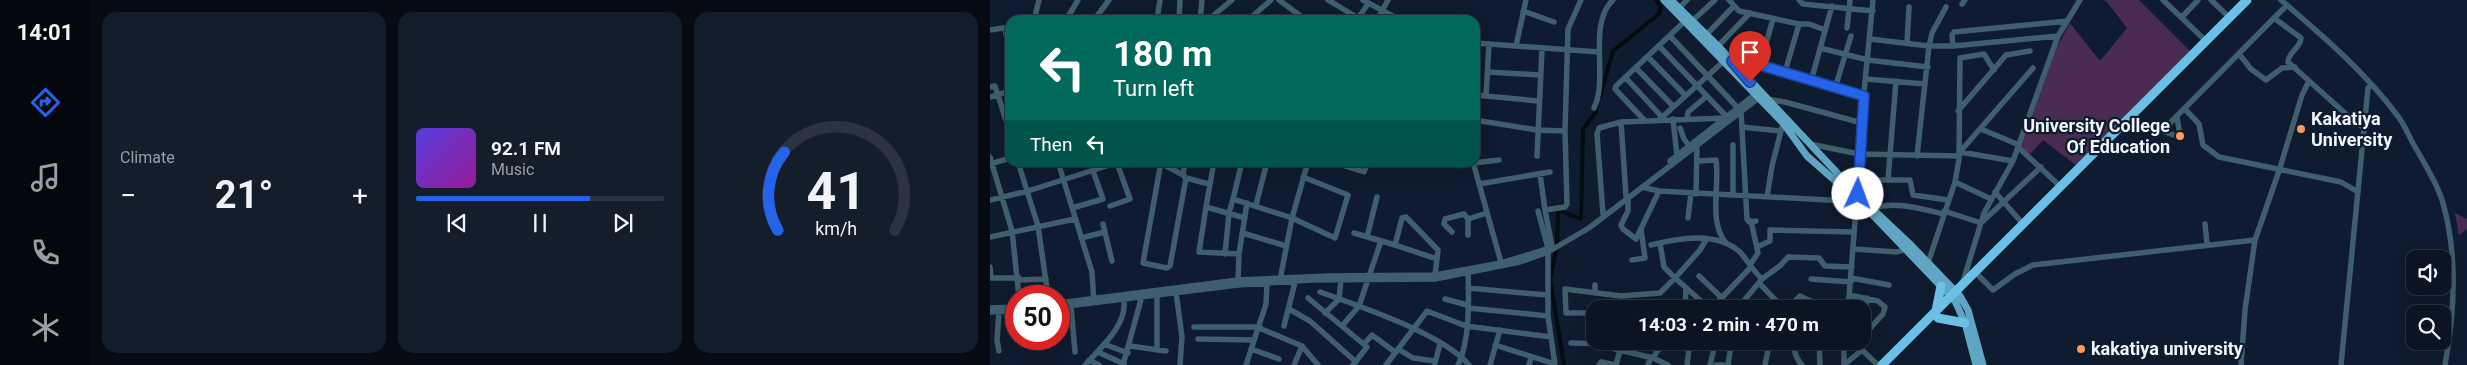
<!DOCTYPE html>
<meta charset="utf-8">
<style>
:root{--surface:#0b1422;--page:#141d2a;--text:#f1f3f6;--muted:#9a9ea5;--line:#2b3340;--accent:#2563eb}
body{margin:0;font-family:Roboto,sans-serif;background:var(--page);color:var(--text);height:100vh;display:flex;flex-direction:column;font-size:19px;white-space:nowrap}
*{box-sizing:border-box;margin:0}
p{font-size:16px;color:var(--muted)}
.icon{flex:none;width:28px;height:28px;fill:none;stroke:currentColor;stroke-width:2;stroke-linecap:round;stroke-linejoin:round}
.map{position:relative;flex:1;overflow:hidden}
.side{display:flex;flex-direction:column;gap:12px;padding:12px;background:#060b13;width:900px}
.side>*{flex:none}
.banner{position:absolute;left:15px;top:15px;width:475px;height:152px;border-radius:15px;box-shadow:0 5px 20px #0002,0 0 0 1px var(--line);background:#00695c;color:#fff;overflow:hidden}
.fabs{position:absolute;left:1416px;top:250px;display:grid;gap:10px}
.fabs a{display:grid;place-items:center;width:45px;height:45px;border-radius:10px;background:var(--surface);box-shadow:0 5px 20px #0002,0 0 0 1px var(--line);font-size:25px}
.speed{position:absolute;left:15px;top:285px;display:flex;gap:10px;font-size:25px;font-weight:700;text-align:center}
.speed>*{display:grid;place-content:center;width:65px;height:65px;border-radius:50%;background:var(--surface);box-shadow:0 5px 20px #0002,0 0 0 1px var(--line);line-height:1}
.speed .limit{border:8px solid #d22;background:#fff;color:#111}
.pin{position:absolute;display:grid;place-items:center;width:42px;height:42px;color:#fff;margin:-51px -21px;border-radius:50% 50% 50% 0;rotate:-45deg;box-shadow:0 0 5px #0007}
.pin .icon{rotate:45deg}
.me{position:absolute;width:55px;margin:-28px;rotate:2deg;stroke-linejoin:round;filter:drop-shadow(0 0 4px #0008)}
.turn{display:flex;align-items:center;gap:18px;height:105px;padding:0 25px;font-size:22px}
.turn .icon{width:65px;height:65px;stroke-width:2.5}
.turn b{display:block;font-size:35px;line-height:42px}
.then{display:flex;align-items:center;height:48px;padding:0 25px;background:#0003;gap:10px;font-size:19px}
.big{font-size:38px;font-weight:700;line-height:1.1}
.side .widget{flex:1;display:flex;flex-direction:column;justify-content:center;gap:8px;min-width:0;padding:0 18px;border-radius:15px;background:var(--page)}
.side .dial{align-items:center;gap:0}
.dial svg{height:130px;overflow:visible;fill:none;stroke:var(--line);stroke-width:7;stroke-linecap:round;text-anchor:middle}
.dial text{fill:var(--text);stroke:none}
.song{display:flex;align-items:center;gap:15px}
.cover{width:60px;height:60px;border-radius:8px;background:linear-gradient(135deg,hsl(250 70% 55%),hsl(300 70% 35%))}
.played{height:5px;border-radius:2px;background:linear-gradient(90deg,var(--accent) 70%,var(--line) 70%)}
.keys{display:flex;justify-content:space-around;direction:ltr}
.heat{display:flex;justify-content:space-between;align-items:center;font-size:28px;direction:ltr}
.side .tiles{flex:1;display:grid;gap:12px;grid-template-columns:repeat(3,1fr)}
.trip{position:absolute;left:596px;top:300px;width:285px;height:50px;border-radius:15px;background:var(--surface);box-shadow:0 5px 20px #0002,0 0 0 1px var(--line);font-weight:700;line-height:50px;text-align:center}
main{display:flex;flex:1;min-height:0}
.tabs{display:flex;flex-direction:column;width:90px;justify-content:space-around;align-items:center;background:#04080e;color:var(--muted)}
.tabs .icon{width:35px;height:35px}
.tabs .current{color:var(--accent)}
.tabs b{font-size:22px;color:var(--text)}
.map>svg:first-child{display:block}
.green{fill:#4a2c50}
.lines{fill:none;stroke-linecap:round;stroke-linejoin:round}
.canal{stroke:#020c0d;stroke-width:4}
.minor{stroke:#405f6e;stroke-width:5.5}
.major{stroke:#60a5c3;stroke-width:7}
.highway{stroke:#6cc0e5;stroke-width:9}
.route-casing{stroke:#184099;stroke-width:12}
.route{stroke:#2563eb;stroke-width:9}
.poi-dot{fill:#fe9b59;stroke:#0f1b2e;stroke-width:2}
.labels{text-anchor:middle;stroke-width:4.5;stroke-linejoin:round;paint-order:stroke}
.poi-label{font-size:18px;font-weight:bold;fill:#f0f5fe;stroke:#0f1b2e;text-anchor:start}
</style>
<main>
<nav class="tabs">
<b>14:01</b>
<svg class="icon current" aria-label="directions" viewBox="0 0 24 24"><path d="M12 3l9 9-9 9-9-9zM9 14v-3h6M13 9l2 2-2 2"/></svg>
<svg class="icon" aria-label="music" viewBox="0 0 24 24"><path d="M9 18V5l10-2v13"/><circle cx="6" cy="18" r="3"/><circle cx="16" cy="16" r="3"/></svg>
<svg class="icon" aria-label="phone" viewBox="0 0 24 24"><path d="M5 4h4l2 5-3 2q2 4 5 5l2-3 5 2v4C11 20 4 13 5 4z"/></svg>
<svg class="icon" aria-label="climate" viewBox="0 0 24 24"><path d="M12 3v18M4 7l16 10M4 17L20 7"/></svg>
</nav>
<section class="side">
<div class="tiles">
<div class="widget"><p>Climate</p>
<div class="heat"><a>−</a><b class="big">21°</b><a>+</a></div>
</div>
<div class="widget">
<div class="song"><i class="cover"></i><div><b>92.1 FM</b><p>Music</p></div></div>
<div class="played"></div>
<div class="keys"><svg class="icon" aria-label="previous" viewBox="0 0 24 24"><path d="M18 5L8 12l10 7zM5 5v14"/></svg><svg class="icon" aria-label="pause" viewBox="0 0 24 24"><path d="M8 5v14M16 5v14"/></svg><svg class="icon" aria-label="next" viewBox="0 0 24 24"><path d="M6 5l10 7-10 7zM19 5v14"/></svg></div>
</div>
<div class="widget dial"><svg viewBox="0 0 100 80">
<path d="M14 69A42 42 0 1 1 86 69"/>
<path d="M14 69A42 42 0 0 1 18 21" stroke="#2563eb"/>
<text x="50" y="56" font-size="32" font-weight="700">41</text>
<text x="50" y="72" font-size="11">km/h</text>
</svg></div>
</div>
</section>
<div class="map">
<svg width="1477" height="365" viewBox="0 0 1477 365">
<rect width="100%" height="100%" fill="#0f1b2e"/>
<path class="green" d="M1113,0H1149L1200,51L1087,166L1053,140L1040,154L1031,147L1067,47L1080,23L1110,61L1137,28L1117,2Z
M1465,213L1477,219V229L1469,235Z"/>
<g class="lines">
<path class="canal" d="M610,97L623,51L669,14L671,7L666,0
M574,365L560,279L567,246L568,210L591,219L593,129L606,112L607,106"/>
<path class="minor" d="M289,0L316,20
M338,0L368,18L378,4
M373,0L410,20
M739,0L749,11L809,24H819L835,30
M809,0L813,4L883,11
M1173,0L1216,41
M1221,0L1240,18
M1291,0C1332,35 1375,72 1407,115C1416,126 1420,140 1428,152C1437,168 1448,185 1453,203C1468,256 1465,311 1455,365
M972,4L975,0
M689,8L697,0
M533,11L564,22
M1192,17L1208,0
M1284,18L1311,38C1310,49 1298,52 1298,62L1367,124L1374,127
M44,20L49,0
M76,20L88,0
M103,20L122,17L151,20
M104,20L119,0
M167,20L170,0
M189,20L190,0
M210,20L212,0
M218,20L242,0
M258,20L281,0
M387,20L398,0
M701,22L725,0
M15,28L20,55
M857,28L860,0
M0,30L20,27
M716,35L744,6
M680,36L748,108
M880,39L939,46H963L1068,36
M485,43L609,52
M917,43L919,7
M526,46L536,0
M669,46L737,117
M728,46L760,13
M963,46L962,35L964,32L1077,21
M830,48L878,60L938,67
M1249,54L1261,69L1276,80L1292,68L1305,67
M658,57L695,95
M742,61L770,65L874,96
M770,65L783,19
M646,68L683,106
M498,72L550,75
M795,72L809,24
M635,77L672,117
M876,79L935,84
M821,81L842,6
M0,87L5,86L20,133
M845,88L861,36
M485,95L548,101
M496,96L499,44
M0,97L20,91
M776,99L795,102L872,123
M604,108C619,78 597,24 623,0
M1195,109L1209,124L1213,145L1229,157L1351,182L1368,192
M751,111L757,219L759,222L766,221
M968,111L1016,55L1040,51
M1187,117L1189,129
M683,119L687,156
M697,119L698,112L717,96
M485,120L547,130L575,131
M669,120L734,61
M655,121L625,89L626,86L694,22
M631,122L636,196
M752,127L790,131
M690,128L694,139L699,146
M991,129L1029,145
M1184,135L1172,131L1297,5
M820,144L869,154L969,156
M1029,148L1071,187
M970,152L1023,161
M969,153L1043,68
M547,156L552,49
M927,156L939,46L942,33L956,7
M0,157L22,231L29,296
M680,161L767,93
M708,161L726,160C730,186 718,222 736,243
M28,162L48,226L58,296
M68,162L102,272L104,303
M169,162L193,175
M171,162L153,263L177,268L180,266L196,178L193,175L195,162
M252,162L243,199L302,218L345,238L358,195L313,177
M342,162L374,172L378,162
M483,162L512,266
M483,163L509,160
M0,164L20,158
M550,174L555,210
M196,178L219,184
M868,180H920L923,195L958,200
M898,180L906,81
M965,182L1001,199
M489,184L560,172
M652,187L669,191L856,201L864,210
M1005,192L1033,224
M706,194L707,146
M868,194L870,133L883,0
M743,195V145
M777,197L782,166L793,123
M0,200L38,191L129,162
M638,200V211L631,225L633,229L646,239L669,191
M266,205L277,162
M120,206L140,199L127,163
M216,207L224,162
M82,208L113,199L103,171
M883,208C906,201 931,209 954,214
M548,211L558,248V316L565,365
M954,211L991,223L1051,167
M613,214L607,134L609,128L631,122L736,118
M698,218L701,193
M113,224L122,261
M1215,224L1217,244
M462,232L454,224L455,219L474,214L478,219L497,213
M253,233L296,246
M364,233L405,245L412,218L416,217L448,250L445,275
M478,235V219
M0,237L85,219
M377,237L387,197
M91,238L115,232
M716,240L710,250L685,278L720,309
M405,245L447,259
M661,245C689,238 726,231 750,252C758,261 763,271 772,279
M562,246L555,210L575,207L577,204L575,131L578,29L591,0
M767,247L780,241V230L864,232
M863,249L907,252L916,249
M235,254L239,213L243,199
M249,254L209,252L216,207L255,218
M642,260L655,258L651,229
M938,263L965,182L969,159L970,58L994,54L1004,70
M760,265L768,253L761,221
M0,267L1,278
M709,276L732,298
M989,276L1003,290L1025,274L1043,265L1265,240
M0,278H29
M861,278L899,285
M821,279L861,282
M29,280L56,279
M248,280L249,254L257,203
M290,280L302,218L318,162
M770,284L794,309
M605,285V293
M972,285L994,213L1023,161L1068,36L1090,0
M478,288L557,295
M186,292L192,337L190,365
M330,292C369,306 453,334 479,365
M167,295V350
M859,295L888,301L895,307L893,314L873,336
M318,298L377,347L363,365
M455,299L477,305
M756,300L766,309
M69,303L248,280L338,276L445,275L511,263L557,249
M81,306L85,352
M69,307L248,285L321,280L445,279L530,262L558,252L599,228L770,97
M0,308L26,307
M478,308L558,316
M299,309L320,321L366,362
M695,309L696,288
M721,309L760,268
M747,309L772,279L791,265L798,257L829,258L835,266L862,267
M797,309L810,296L820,301L858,308
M858,309L867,197
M0,312L26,311
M9,312L7,340L9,351
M335,313L349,299L351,280
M605,313H576L575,289L631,296L670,293L685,278L674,267L670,243
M294,326L305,282
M352,326L369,306L391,241
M204,327H270
M269,328L312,346
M872,336L877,298
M208,339L264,340
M765,341H766
M800,341C807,348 802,355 812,365
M829,341L830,365
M834,341L854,344
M34,342L35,339
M581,343L626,344L625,349L663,358L668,350L684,341
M114,344L138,353
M374,344L382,335L405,352
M505,345L565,364
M140,346L176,351
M261,349L289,359
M408,349L423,358L445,361
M872,350L888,365
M108,352L134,364
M663,358L678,365
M99,360L109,365
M445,363L450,344
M95,365C110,348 137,326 134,300
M133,365L152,296
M256,365L276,304L277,283
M304,365L312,346L328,365
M396,365L437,311L476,326L561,337
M468,365C480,341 479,299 478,271
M500,365L510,330
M539,365L541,358
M609,365L611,362L625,365
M626,365L630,350
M658,365L661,357
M697,365L700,341
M720,365L726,341
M726,365H738
M738,365L741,345
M775,365L779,345L776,341
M854,365L872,350V341
M854,365V341
M1251,365L1255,310L1265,240L1289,171L1312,95L1319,81
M1351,365L1378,88L1381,85"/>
<path class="major" d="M674,0L793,123L817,156L858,192L866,196
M681,0L728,46L867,194
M869,196L920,244L970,296L978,310L993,365
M874,206L965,301L975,323L986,365"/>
<path class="highway" d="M946,311L951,286
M948,318L975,323
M892,365L1257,0"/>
</g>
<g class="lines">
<defs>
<path id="route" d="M760,82L742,61L770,65L874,96L868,194"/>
</defs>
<use href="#route" class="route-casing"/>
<use href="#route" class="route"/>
</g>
<g class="poi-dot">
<circle cx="1311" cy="129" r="5"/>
<circle cx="1190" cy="136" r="5"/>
<circle cx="1091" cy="349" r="5"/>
</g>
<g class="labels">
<g class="poi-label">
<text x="1321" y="125">Kakatiya<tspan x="1321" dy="21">University</tspan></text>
<text x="1180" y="132" text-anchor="end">University College<tspan x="1180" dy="21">Of Education</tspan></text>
<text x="1101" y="355">kakatiya university</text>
</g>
</g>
</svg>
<div class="fabs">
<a><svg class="icon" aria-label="sound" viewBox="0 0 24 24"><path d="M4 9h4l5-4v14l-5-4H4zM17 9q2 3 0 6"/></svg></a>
<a><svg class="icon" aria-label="search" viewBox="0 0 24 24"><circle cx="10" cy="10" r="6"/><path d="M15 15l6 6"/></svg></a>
</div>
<div class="speed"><div class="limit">50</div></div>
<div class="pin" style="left:760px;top:82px;background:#d93025"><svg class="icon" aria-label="arrive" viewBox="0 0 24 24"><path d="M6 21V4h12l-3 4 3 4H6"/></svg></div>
<svg class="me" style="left:868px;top:194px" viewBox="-20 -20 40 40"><circle r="19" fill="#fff"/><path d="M0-13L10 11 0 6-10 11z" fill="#2563eb"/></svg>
<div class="trip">14:03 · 2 min · 470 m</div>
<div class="banner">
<div class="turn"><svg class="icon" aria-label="left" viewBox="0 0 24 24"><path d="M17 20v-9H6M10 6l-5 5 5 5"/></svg><div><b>180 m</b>Turn left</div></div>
<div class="then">Then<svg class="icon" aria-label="left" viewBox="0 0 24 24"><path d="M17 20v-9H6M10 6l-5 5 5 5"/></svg></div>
</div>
</div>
</main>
